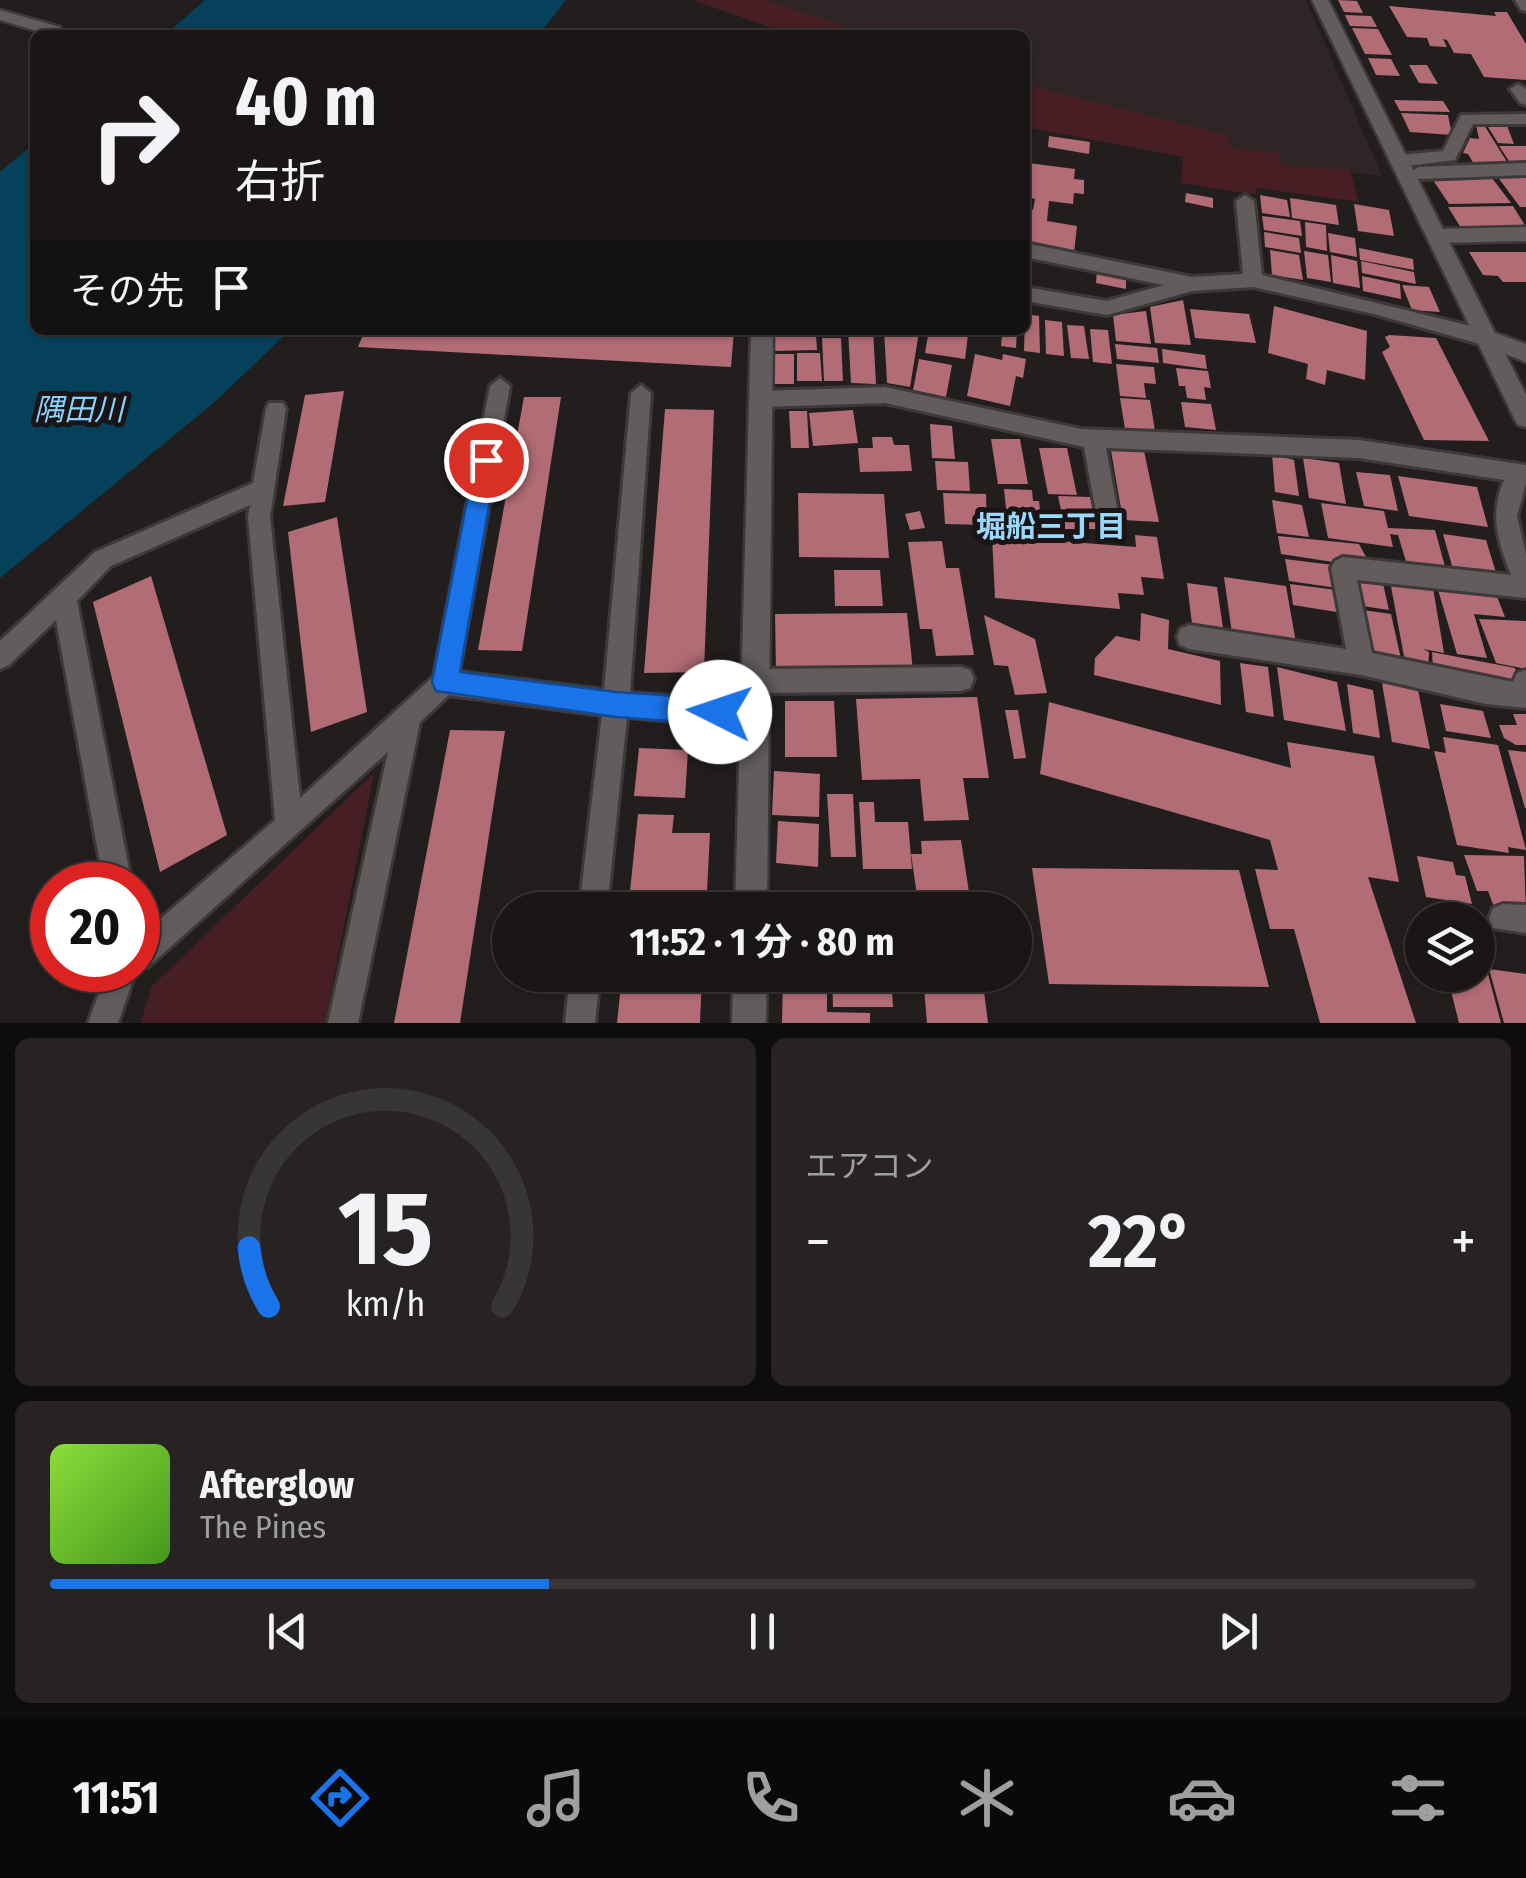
<!DOCTYPE html>
<html lang="ja">
<meta charset="utf-8">
<style>
:root{--surface:#1a1616;--page:#272323;--text:#f1f3f6;--muted:#9f9fa1;--line:#383535;--accent:#1a73e8}
body{margin:0;font-family:"Fira Sans Condensed","Noto Sans JP",sans-serif;background:var(--page);color:var(--text);height:100vh;display:flex;flex-direction:column;font-size:38px;white-space:nowrap}
*{box-sizing:border-box;margin:0}
p{font-size:32px;color:var(--muted)}
.icon{flex:none;width:55px;height:55px;fill:none;stroke:currentColor;stroke-width:2;stroke-linecap:round;stroke-linejoin:round}
.map{position:relative;height:1023px;overflow:hidden}
.drawer{display:flex;flex-direction:column;gap:15px;padding:15px;background:#0e0c0c;flex:1}
.drawer>*{flex:none}
.guide{position:absolute;left:30px;top:30px;width:1000px;height:305px;border-radius:15px;box-shadow:0 2px 8px #0004,0 0 0 2px var(--line);background:#1a1616;color:var(--text);overflow:hidden}
.fabs{position:absolute;left:1405px;top:902px;display:grid;gap:20px}
.fabs a{display:grid;place-items:center;width:90px;height:90px;border-radius:50%;background:var(--surface);box-shadow:0 2px 8px #0004,0 0 0 2px var(--line);font-size:50px}
.speed{position:absolute;left:30px;top:862px;display:flex;gap:20px;font-size:50px;font-weight:700;text-align:center}
.speed>*{display:grid;place-content:center;width:130px;height:130px;border-radius:50%;background:var(--surface);box-shadow:0 2px 8px #0004,0 0 0 2px var(--line);line-height:1}
.speed .limit{border:15px solid #d22;background:#fff;color:#111}
.pin{position:absolute;display:grid;place-items:center;width:85px;height:85px;color:#fff;margin:-42px;border:5px solid #fff;border-radius:50%;box-shadow:0 2px 10px #0007}
.me{position:absolute;width:110px;margin:-55px;rotate:274deg;stroke-linejoin:round;filter:drop-shadow(0 0 8px #0008)}
.turn{display:flex;align-items:center;gap:35px;height:210px;padding:0 40px;font-size:45px}
.turn .icon{width:130px;height:130px;stroke-width:2.5}
.turn b{display:block;font-size:70px;line-height:85px}
.then{display:flex;align-items:center;height:95px;padding:0 40px;background:#0003;gap:20px;font-size:38px}
.big{font-size:75px;font-weight:700;line-height:1.1}
.drawer .widget{flex:1;display:flex;flex-direction:column;justify-content:center;gap:15px;min-width:0;padding:0 35px;border-radius:15px;background:var(--page)}
.drawer .dial{align-items:center;gap:0}
.dial svg{height:260px;overflow:visible;fill:none;stroke:var(--line);stroke-width:7;stroke-linecap:round;text-anchor:middle}
.dial text{fill:var(--text);stroke:none}
.song{display:flex;align-items:center;gap:30px}
.cover{width:120px;height:120px;border-radius:15px;background:linear-gradient(135deg,hsl(90 70% 55%),hsl(100 70% 35%))}
.played{height:10px;border-radius:5px;background:linear-gradient(90deg,var(--accent) 35%,var(--line) 35%)}
.keys{display:flex;justify-content:space-around;direction:ltr}
.heat{display:flex;justify-content:space-between;align-items:center;font-size:55px;direction:ltr}
.drawer .tiles{flex:1;display:grid;gap:15px;grid-template-columns:1fr 1fr}
.widget:last-child{grid-column:span 2}
.trip{position:absolute;left:492px;top:892px;width:540px;height:100px;border-radius:50px;background:var(--surface);box-shadow:0 2px 8px #0004,0 0 0 2px var(--line);font-weight:700;line-height:100px;text-align:center}
.menu{display:flex;height:160px;justify-content:space-around;align-items:center;background:#0a0909;color:var(--muted)}
.menu .icon{width:70px;height:70px}
.menu .active{color:var(--accent)}
.menu b{font-size:45px;color:var(--text)}
.map>svg:first-child{display:block}
.built{fill:#302526}
.green{fill:#471e24}
.water{fill:#06415b}
.building{fill:#b16c75}
.lines{fill:none;stroke-linecap:round;stroke-linejoin:round}
.lane-casing{stroke:#3d3939;stroke-width:6}
.street-casing{stroke:#3d3939;stroke-width:5}
.secondary-casing{stroke:#3d3939;stroke-width:5}
.lane{fill:#625c5d;fill-rule:evenodd}
.street{fill:#625c5d;fill-rule:evenodd}
.secondary{fill:#625c5d;fill-rule:evenodd}
.route{fill:#1a73e8;stroke:#114b97;stroke-width:2.5}
.labels{text-anchor:middle;stroke-width:10;stroke-linejoin:round;paint-order:stroke}
.water-label{font-size:30px;font-style:italic;fill:#88d3fd;stroke:#191415}
.neighbourhood-label{font-size:30px;font-weight:bold;fill:#9bd9fc;stroke:#191415}
</style>
<div class="map">
<svg width="1526" height="1023" viewBox="0 0 1526 1023">
<rect width="100%" height="100%" fill="#221e1e"/>
<path class="built" d="M737,0H1306L1382,176L1228,158L1025,90V35H834Z"/>
<path class="green" d="M692,0H765L870,35H793Z
M1025,85L1227,135L1231,149L1278,153L1282,165L1350,170L1359,202L1257,188L1256,195L1181,183L1183,157L1025,127Z
M374,773L325,1023H141L151,987Z"/>
<path class="water" d="M205,0H566L541,32L552,35H165Z
M35,143V330H290L216,401L0,578V172Z"/>
<path class="building" d="M1338,0L1357,1L1363,13L1344,12Z
M1389,6L1496,16L1494,12H1507L1526,44V80L1484,77L1471,54L1454,53L1447,40L1443,39L1447,47L1430,46L1427,38L1407,37Z
M1345,15L1371,16L1377,27L1350,26Z
M1352,28L1378,29L1392,55L1365,54Z
M1368,58L1391,59L1400,76L1376,75Z
M1409,65H1427L1438,84L1419,83Z
M1394,100L1443,101L1450,112L1400,111Z
M1401,113L1448,115L1452,135L1410,132Z
M1485,122L1506,123L1514,144L1498,143Z
M1476,125H1484L1509,165L1474,164L1468,154L1463,153L1470,138L1479,139Z
M1049,136L1090,142L1089,154L1048,147Z
M1499,146H1526V165L1511,164Z
M1028,163L1075,169L1074,179L1084,180V194L1074,193L1073,204L1049,201L1047,221L1077,226L1074,253L1025,241V209L1033,210L1035,199L1025,197Z
M1526,175V207H1520L1497,176Z
M1492,178L1511,203L1449,204L1433,180Z
M1186,193L1213,198V208L1185,202Z
M1260,195L1287,200L1290,217L1262,213Z
M1290,198L1336,205L1339,225L1292,218Z
M1354,204L1389,210L1394,236L1358,231Z
M1513,206L1526,227L1461,228L1448,207Z
M1262,216L1300,221L1302,236L1264,230Z
M1305,222L1326,225L1327,251L1306,247Z
M1264,232L1299,238L1301,253L1265,247Z
M1328,233L1355,238L1357,257L1330,252Z
M1359,248L1413,259L1414,270L1360,260Z
M1270,250L1299,255L1303,280L1272,275Z
M1304,251L1328,255L1331,282L1307,278Z
M1469,252H1526V282H1503L1498,276L1483,275Z
M1331,255L1357,261L1360,288L1333,283Z
M1361,261L1414,272L1416,284L1362,273Z
M1097,269L1126,275V289L1096,283Z
M1362,276L1400,284L1401,299L1363,291Z
M1402,285L1429,287L1440,312L1412,310Z
M1183,300L1191,345L1155,343L1150,307Z
M1274,306L1367,331L1365,380L1327,370L1325,385L1306,379L1308,364L1268,353Z
M1190,309L1249,314L1256,343L1195,338Z
M1146,311L1151,344L1116,341L1113,315Z
M1025,314L1039,316L1040,353L1024,351Z
M1045,320L1062,322L1064,356L1046,354Z
M1067,325L1084,326L1089,359L1071,358Z
M1090,329L1108,330L1112,364L1093,362Z
M365,330H734L731,367L358,347Z
M848,330H873L876,384L851,383Z
M884,330L919,332L910,387L887,383Z
M929,330L968,335L965,359L925,353Z
M996,330H1017L1016,348L1001,346L1002,335L996,334Z
M816,335L817,350L772,351L771,336Z
M1389,335L1436,338L1489,441L1424,440L1382,352L1390,347L1385,337Z
M822,338H841L843,381H824Z
M1115,344L1157,348L1159,363L1117,359Z
M1162,349L1205,355L1207,369L1163,363Z
M797,353H820L822,381H797Z
M771,354H794V384H771Z
M975,354L1002,360L1003,354L1026,359L1023,378L1016,376L1010,406L967,396Z
M919,359L952,365L946,397L913,390Z
M1116,364L1154,367L1156,384L1144,383L1146,398L1120,396Z
M1176,368L1208,371L1211,388L1204,387L1206,400L1187,398L1185,386H1179Z
M344,391L325,502L283,506L305,395Z
M524,397H561L522,651L478,650Z
M1120,398L1150,400L1155,431L1125,429Z
M1181,402L1211,404L1216,430L1185,427Z
M665,409L714,410L704,672L644,673Z
M853,410L858,443L813,446L809,413Z
M789,411H807L809,448H791Z
M930,424L952,426L955,459L932,458Z
M872,437H892L894,445H909L912,471L860,472L858,448H873Z
M991,439H1020L1028,484H998Z
M1110,445L1143,446L1159,522L1123,520Z
M1039,448H1067L1077,495L1048,494Z
M1272,454L1294,460L1299,496L1275,492Z
M1303,458L1339,463L1346,504L1309,498Z
M935,461L968,462L970,491L937,490Z
M1356,472L1390,475L1398,511L1364,506Z
M1398,476L1477,487L1488,527L1409,516Z
M1004,489L1032,490L1033,501H1039L1042,528L1008,527Z
M798,493L884,494L889,558L799,557Z
M943,493L986,494L987,525L945,524Z
M1058,496L1090,497L1098,529H1065Z
M1272,500L1302,505L1309,537L1277,533Z
M1321,503L1384,511L1388,528L1435,530L1446,570L1407,565L1398,535L1390,534L1393,547L1328,538Z
M920,511L925,528L910,530L905,514Z
M337,517L367,712L311,732L288,532Z
M1443,534L1486,540L1498,579L1454,573Z
M1135,535L1157,537L1164,579L1141,577L1144,595L1118,593L1120,609L995,598L992,536L1136,547Z
M1278,536L1359,544L1372,568L1281,554Z
M942,541L946,568H959L974,655L936,656L932,629H920L908,542Z
M1285,559L1333,565L1337,588L1289,581Z
M834,570H880L883,606H835Z
M1350,574L1382,579L1389,610L1356,605Z
M151,576L227,835L160,872L93,602Z
M1224,577L1286,586L1296,643L1232,633Z
M1390,581L1433,588L1444,653L1423,649L1429,652L1428,672L1406,667Z
M1187,583L1217,587L1223,628L1192,624Z
M1290,584L1344,591L1349,614L1293,605Z
M1438,590L1496,594L1505,617L1474,614L1487,658L1457,654Z
M1356,609L1391,614L1401,659L1366,654Z
M907,613L913,671L776,672L775,614Z
M1141,613L1169,620L1168,649L1220,661L1221,705L1094,675L1095,658L1116,636L1140,641Z
M984,615L1035,639L1047,693L1015,695L1008,666L994,665Z
M1479,619L1526,621V669L1496,663Z
M1432,652L1515,668L1519,681L1433,670Z
M1240,663L1268,667L1274,717L1246,712Z
M1277,667L1337,682L1346,731L1284,720Z
M1382,683L1418,690L1430,749L1392,742Z
M1347,684L1373,690L1380,738L1353,733Z
M977,697L989,778H963L969,820L924,821L920,779L862,780L856,699Z
M785,701H834L837,757H785Z
M1049,702L1291,768L1287,742L1374,756L1399,882L1368,877L1416,1023H1320L1294,929H1270L1255,869L1278,870L1270,840L1040,774Z
M1440,704L1483,711L1491,738L1446,731Z
M1005,710H1018L1026,758L1014,759Z
M1513,714H1526V745H1516L1504,738L1499,725H1517Z
M450,730L505,731L460,1023H394Z
M1443,737L1498,745L1526,850L1508,847L1509,853L1457,845L1434,751L1446,753Z
M639,748L688,750L685,798L634,796Z
M1508,750L1526,752V808H1525Z
M774,771L820,774L819,817L772,815Z
M827,794H853L856,857H831Z
M859,802H874L875,822H908L912,869H863Z
M638,814L674,815L672,833H710L706,910H628Z
M778,821L819,824L818,867L776,863Z
M961,840L969,892L917,895L911,854H922L921,841Z
M1464,855L1524,856L1526,912H1496L1488,891H1477Z
M1417,856L1453,862L1456,875L1465,876L1472,904L1426,897Z
M1032,868L1239,870L1269,987L1049,984Z
M967,896L969,910H916L915,898Z
M1427,907L1478,911L1490,948L1478,947V920H1431Z
M1478,954L1483,955L1501,1023H1459L1447,975H1478Z
M1489,969L1526,974V1023H1504Z
M622,975H702L700,1023H617Z
M783,975H827V1012L870,1013V1023H782Z
M832,975H891L893,1007H833Z
M923,975H982L988,1023H927Z"/>
<g class="lines">
<defs>
<path id="lane" d="M1515,0H1526V11L1521,10Z
M1518,84L1526,89V105L1520,103L1510,89Z
M1526,114V124H1473L1455,160L1399,167L1391,161L1399,155L1443,151L1461,115Z
M1526,163V175L1419,179L1410,173L1419,167Z
M1245,195L1254,201L1262,275L1487,330L1497,338L1494,343L1487,346L1374,314L1253,287L1192,291L1107,315L1025,301V287L1107,301L1164,285L1025,257V243L1192,277L1243,274L1236,201Z
M500,378L510,386L459,672L604,690L631,393L641,385L651,393L630,693L754,702L763,706L767,715L763,724L754,728L627,717L607,910H579L602,715L449,695L420,722L358,1023H328L388,752L148,967L136,971L118,1023H88L107,970H138V938L275,820L248,517L250,505L111,566L77,601L132,885H104L56,620L9,665L0,669V641L95,552L253,483L266,409L269,403H283L286,409L270,517L300,798L434,676L490,386Z
M885,387L1081,429L1359,440L1526,465V483L1517,516L1526,554V598L1357,580L1372,653L1513,682L1517,673L1526,670V708L1486,704L1361,675L1189,649L1180,645L1177,637L1180,629L1189,625L1346,649L1331,568L1335,561L1343,557L1511,575C1498,543 1489,514 1504,480L1359,458L1106,448L1121,529L1118,536L1110,539L1102,536L1099,529L1084,447L885,403L761,407L751,399L761,391Z
M961,667L970,670L974,679L970,688L961,691L754,693L745,690L741,681L745,672L754,669Z
M1503,904L1526,905V933L1493,928L1489,918L1493,908Z
M570,975H600L595,1023H565Z"/>
<path id="street" d="M1526,227V241L1437,243L1427,236L1437,229Z
M751,330H773L767,910H735Z
M1487,330L1526,344V362L1479,344L1476,338Z
M733,975H767L766,1023H732Z"/>
<path id="secondary" d="M1312,0H1328L1526,395V427L1518,425L1514,418Z
M0,10L60,27L62,31L50,35L0,20Z"/>
</defs>
<use href="#lane" class="lane-casing"/>
<use href="#street" class="street-casing"/>
<use href="#secondary" class="secondary-casing"/>
<use href="#lane" class="lane"/>
<use href="#street" class="street"/>
<use href="#secondary" class="secondary"/>
</g>
<path class="route" d="M486,451L497,460L460,672L616,692L720,699L729,703L732,712L729,721L720,725L616,717L436,691L432,682L475,460Z"/>
<g class="labels">
<g class="water-label">
<text x="79" y="420">隅田川</text>
</g>
<g class="neighbourhood-label">
<text x="1051" y="537">堀船三丁目</text>
</g>
</g>
</svg>
<div class="fabs">
<a><svg class="icon" aria-label="layers" viewBox="0 0 24 24"><path d="M12 4l9 5-9 5-9-5zM3 14l9 5 9-5"/></svg></a>
</div>
<div class="speed"><div class="limit">20</div></div>
<div class="pin" style="left:486px;top:460px;background:#d93025"><svg class="icon" aria-label="arrive" viewBox="0 0 24 24"><path d="M6 21V4h12l-3 4 3 4H6"/></svg></div>
<svg class="me" style="left:720px;top:712px" viewBox="-20 -20 40 40"><circle r="19" fill="#fff"/><path d="M0-13L10 11 0 6-10 11z" fill="#1a73e8"/></svg>
<div class="trip">11:52 · 1 分 · 80 m</div>
<div class="guide">
<div class="turn"><svg class="icon" aria-label="right" viewBox="0 0 24 24"><path d="M7 20v-9h11M14 6l5 5-5 5"/></svg><div><b>40 m</b>右折</div></div>
<div class="then">その先<svg class="icon" aria-label="arrive" viewBox="0 0 24 24"><path d="M6 21V4h12l-3 4 3 4H6"/></svg></div>
</div>
</div>
<section class="drawer">
<div class="tiles">
<div class="widget dial"><svg viewBox="0 0 100 80">
<path d="M14 69A42 42 0 1 1 86 69"/>
<path d="M14 69A42 42 0 0 1 8 51" stroke="#1a73e8"/>
<text x="50" y="56" font-size="32" font-weight="700">15</text>
<text x="50" y="72" font-size="11">km/h</text>
</svg></div>
<div class="widget"><p>エアコン</p>
<div class="heat"><a>−</a><b class="big">22°</b><a>+</a></div>
</div>
<div class="widget">
<div class="song"><i class="cover"></i><div><b>Afterglow</b><p>The Pines</p></div></div>
<div class="played"></div>
<div class="keys"><svg class="icon" aria-label="previous" viewBox="0 0 24 24"><path d="M18 5L8 12l10 7zM5 5v14"/></svg><svg class="icon" aria-label="pause" viewBox="0 0 24 24"><path d="M8 5v14M16 5v14"/></svg><svg class="icon" aria-label="next" viewBox="0 0 24 24"><path d="M6 5l10 7-10 7zM19 5v14"/></svg></div>
</div>
</div>
</section>
<nav class="menu">
<b>11:51</b>
<svg class="icon active" aria-label="directions" viewBox="0 0 24 24"><path d="M12 3l9 9-9 9-9-9zM9 14v-3h6M13 9l2 2-2 2"/></svg>
<svg class="icon" aria-label="music" viewBox="0 0 24 24"><path d="M9 18V5l10-2v13"/><circle cx="6" cy="18" r="3"/><circle cx="16" cy="16" r="3"/></svg>
<svg class="icon" aria-label="phone" viewBox="0 0 24 24"><path d="M5 4h4l2 5-3 2q2 4 5 5l2-3 5 2v4C11 20 4 13 5 4z"/></svg>
<svg class="icon" aria-label="climate" viewBox="0 0 24 24"><path d="M12 3v18M4 7l16 10M4 17L20 7"/></svg>
<svg class="icon" aria-label="car" viewBox="0 0 24 24"><path d="M5 17H2v-5l4-1 3-4h7l3 4 3 1v5h-3M9 17h6M6 11h13"/><circle cx="7" cy="17" r="2"/><circle cx="17" cy="17" r="2"/></svg>
<svg class="icon" aria-label="filters" viewBox="0 0 24 24"><path d="M4 7h16M4 17h16"/><circle cx="9" cy="7" r="2"/><circle cx="15" cy="17" r="2"/></svg>
</nav>
